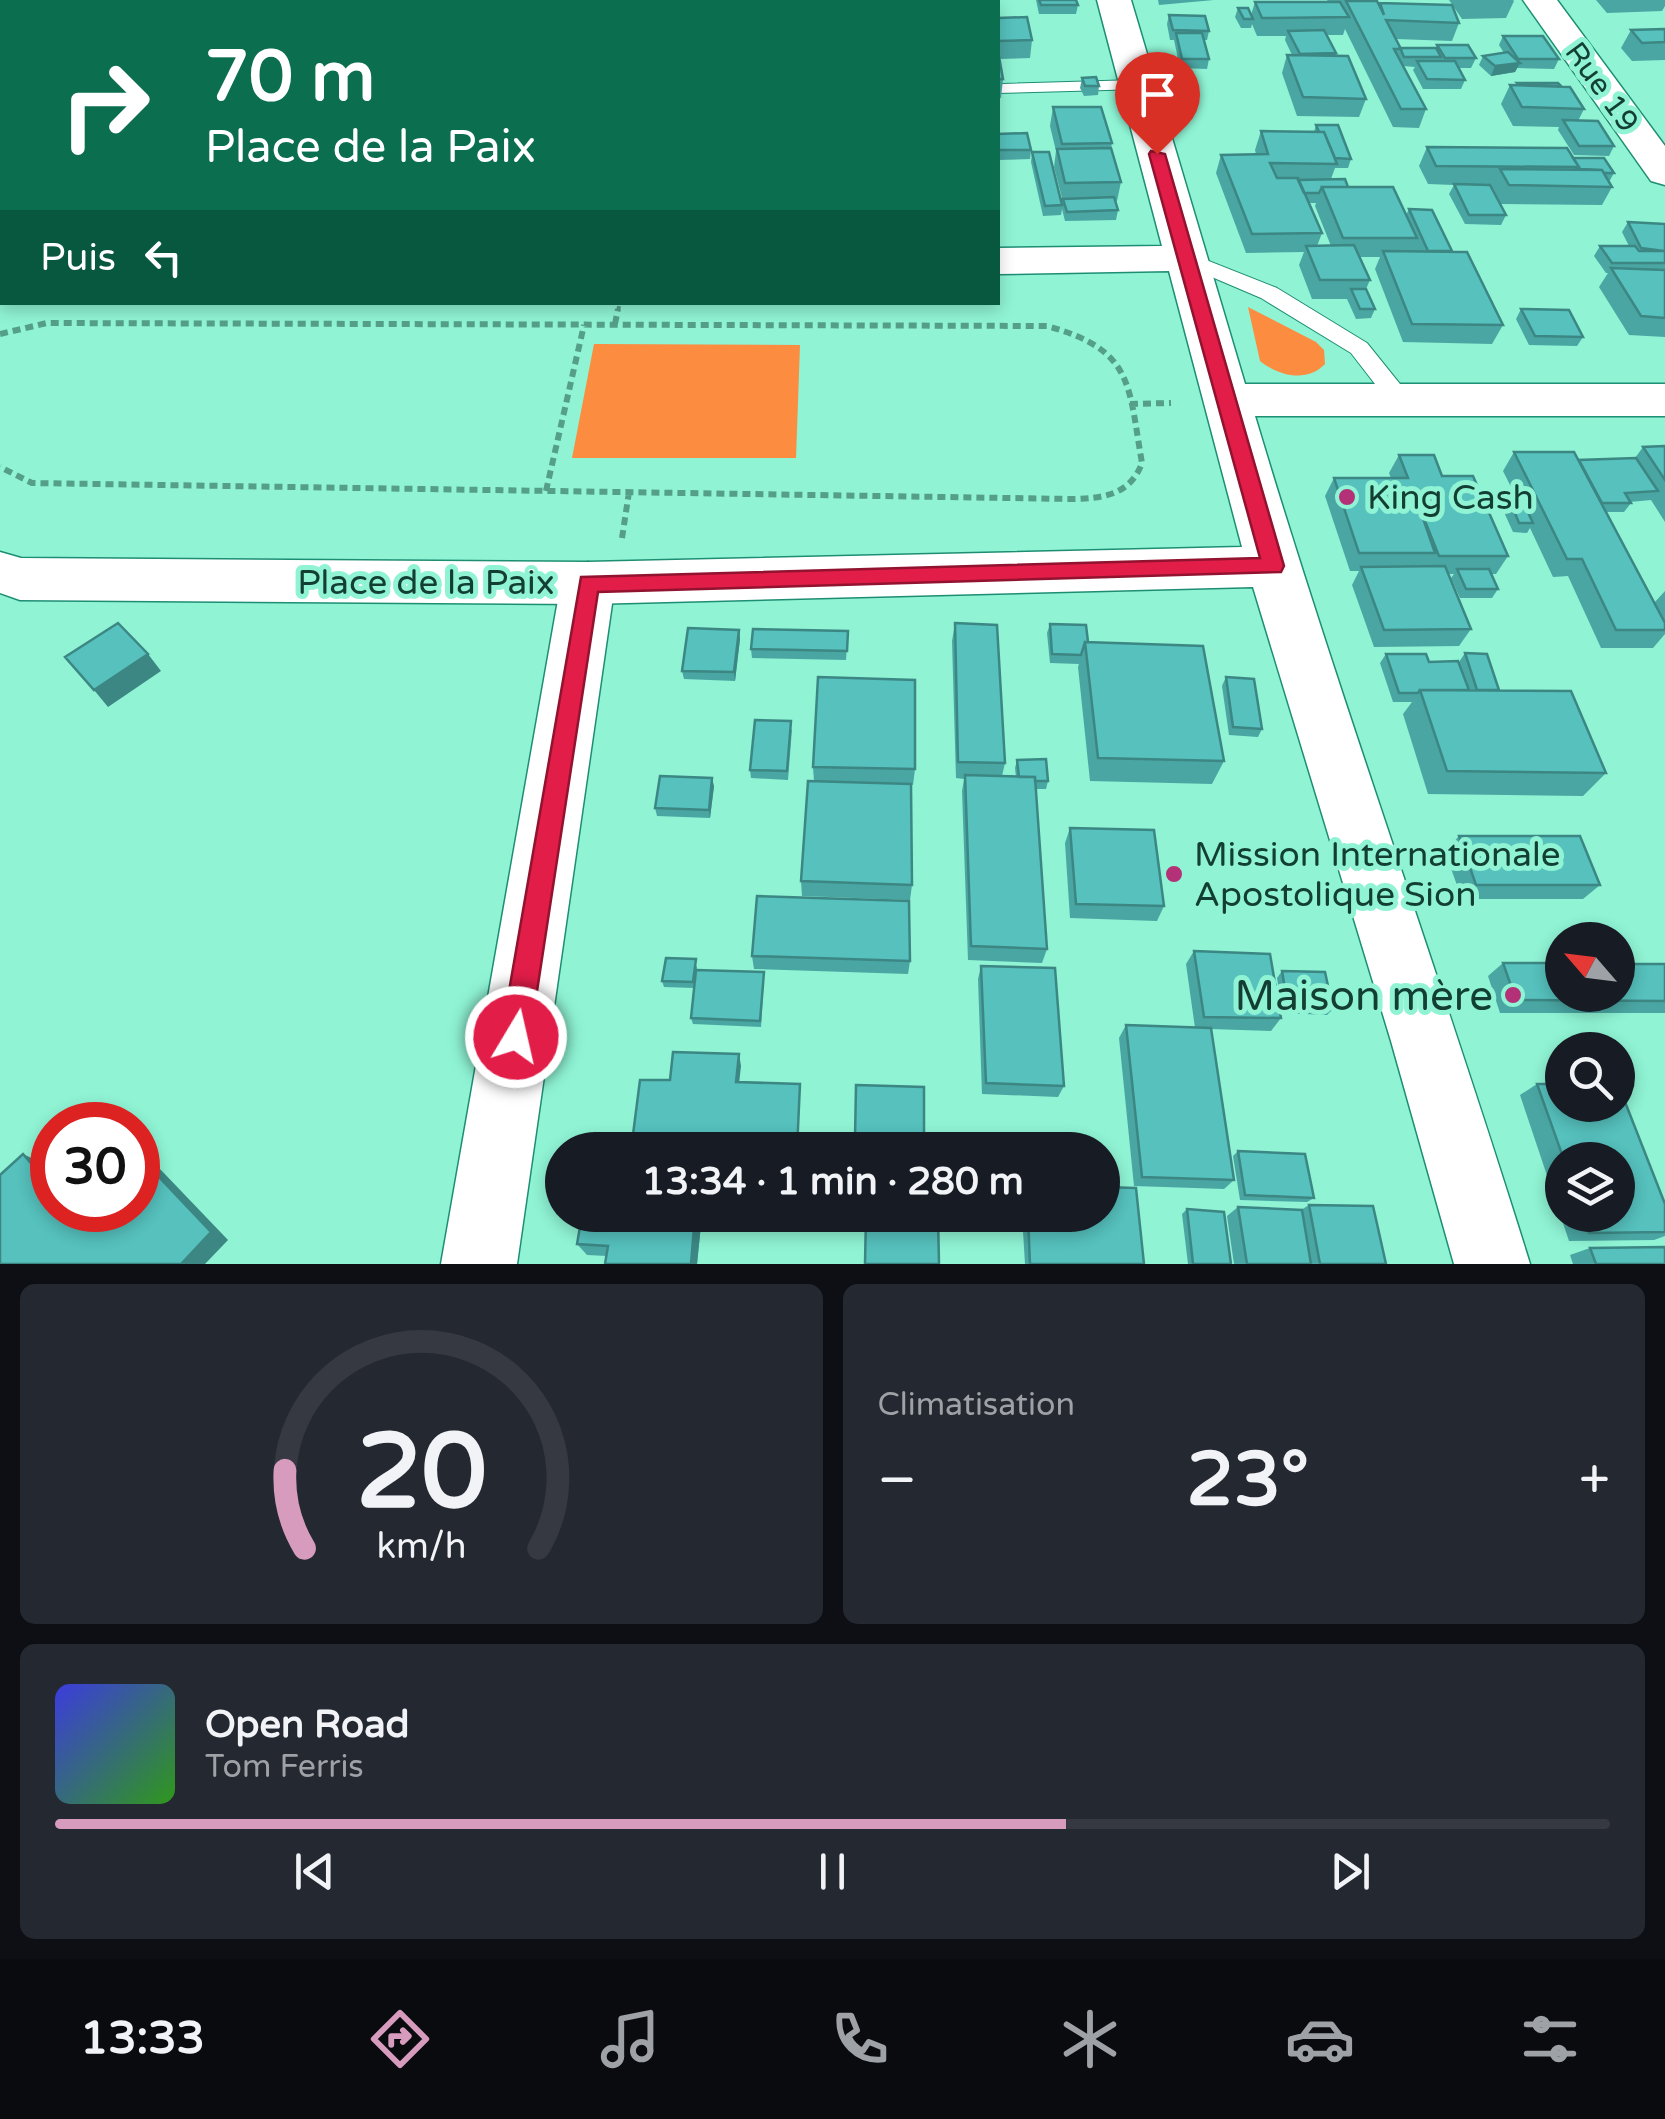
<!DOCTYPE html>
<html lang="fr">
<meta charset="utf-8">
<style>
:root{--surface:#171b24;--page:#242831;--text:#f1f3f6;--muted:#9ea1a6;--line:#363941;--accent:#d69bbd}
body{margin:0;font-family:"Varela Round",sans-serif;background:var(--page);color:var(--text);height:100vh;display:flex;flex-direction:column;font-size:38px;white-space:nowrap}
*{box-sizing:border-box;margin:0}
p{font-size:32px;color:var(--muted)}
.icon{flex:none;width:55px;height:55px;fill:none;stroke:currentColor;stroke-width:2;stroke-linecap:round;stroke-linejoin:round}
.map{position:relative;height:1264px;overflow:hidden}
.drawer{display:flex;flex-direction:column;gap:20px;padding:20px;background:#0d0f14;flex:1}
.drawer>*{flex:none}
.hud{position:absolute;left:0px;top:0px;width:1000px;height:305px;box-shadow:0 5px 15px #0003;background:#0b6e4f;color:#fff;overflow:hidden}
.needle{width:65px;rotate:298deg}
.controls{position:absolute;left:1545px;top:922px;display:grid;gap:20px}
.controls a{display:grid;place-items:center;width:90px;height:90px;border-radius:50%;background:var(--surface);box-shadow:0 5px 15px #0003;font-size:50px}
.speed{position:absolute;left:30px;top:1102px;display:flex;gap:20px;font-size:50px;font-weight:700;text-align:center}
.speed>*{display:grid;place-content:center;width:130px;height:130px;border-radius:50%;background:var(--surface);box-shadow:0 5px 15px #0003;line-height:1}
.speed .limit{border:15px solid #d22;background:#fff;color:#111}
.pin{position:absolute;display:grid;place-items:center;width:85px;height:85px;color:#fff;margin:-102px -42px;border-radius:50% 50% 50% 0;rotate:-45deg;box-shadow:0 0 10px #0007}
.pin .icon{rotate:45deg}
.me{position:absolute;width:110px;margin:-55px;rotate:9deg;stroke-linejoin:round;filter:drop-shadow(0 0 8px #0008)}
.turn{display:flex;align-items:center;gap:35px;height:210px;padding:0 40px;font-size:45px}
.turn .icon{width:130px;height:130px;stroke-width:2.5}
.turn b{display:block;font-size:70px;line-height:85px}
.then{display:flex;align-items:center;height:95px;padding:0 40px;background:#0003;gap:20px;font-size:38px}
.big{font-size:75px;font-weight:700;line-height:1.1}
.drawer .widget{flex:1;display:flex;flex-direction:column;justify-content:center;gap:15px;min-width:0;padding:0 35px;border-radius:15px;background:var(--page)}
.drawer .dial{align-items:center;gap:0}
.dial svg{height:260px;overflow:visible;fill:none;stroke:var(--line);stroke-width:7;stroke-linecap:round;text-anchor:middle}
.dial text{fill:var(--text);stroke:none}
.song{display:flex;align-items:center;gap:30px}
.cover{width:120px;height:120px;border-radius:15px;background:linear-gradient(135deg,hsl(240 70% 55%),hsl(110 70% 35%))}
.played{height:10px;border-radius:5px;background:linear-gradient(90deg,var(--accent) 65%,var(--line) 65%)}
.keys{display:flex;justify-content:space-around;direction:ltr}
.heat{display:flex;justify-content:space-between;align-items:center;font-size:55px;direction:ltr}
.drawer .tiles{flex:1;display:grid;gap:20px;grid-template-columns:1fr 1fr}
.widget:last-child{grid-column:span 2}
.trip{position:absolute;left:545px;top:1132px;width:575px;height:100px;border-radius:50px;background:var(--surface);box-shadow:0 5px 15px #0003;font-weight:700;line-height:100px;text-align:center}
.tabs{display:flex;height:160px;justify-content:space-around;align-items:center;background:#090b0e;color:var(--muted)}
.tabs .icon{width:70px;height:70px}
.tabs .active{color:var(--accent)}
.tabs b{font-size:45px;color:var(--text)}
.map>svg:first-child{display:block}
.green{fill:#fc8c3f}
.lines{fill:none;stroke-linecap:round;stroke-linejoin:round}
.service-casing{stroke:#1e8e73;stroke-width:2}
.minor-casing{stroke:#1e8e73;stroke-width:3}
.secondary-casing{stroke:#1e8e73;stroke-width:3}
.path-far1{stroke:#559f89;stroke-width:4;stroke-dasharray:5 4;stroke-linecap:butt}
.path{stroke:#559f89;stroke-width:6;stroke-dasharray:8 5;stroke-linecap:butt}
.service{fill:#fff;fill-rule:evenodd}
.minor{fill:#fff;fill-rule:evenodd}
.secondary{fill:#fff;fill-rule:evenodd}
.wall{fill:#4aa6a3;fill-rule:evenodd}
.shaded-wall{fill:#3c8784}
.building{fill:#56c1bd;stroke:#3c8784;stroke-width:2.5}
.route{fill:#e11d48;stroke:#92132f;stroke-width:2.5}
.poi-dot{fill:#b43077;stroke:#8ff3d4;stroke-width:4}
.labels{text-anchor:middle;stroke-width:10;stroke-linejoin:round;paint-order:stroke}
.far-street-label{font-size:30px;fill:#133e33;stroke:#8ff3d4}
.poi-label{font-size:35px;fill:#133e33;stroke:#8ff3d4;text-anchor:start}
.street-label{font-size:35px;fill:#133e33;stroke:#8ff3d4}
.near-poi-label{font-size:42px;fill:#133e33;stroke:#8ff3d4;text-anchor:end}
</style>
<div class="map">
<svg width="1665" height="1264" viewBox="0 0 1665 1264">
<rect width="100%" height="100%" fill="#8ff3d4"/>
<path class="green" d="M1248,307L1316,342L1324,350L1325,364C1307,383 1279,376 1260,361Z
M594,344L800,345L796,458H572Z"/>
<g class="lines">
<defs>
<path id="service" d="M1137,80L1143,81V89L998,93V85L1003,84Z
M1186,252L1277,288L1367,343L1408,394L1412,400L1408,406H1392L1351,353L1261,298L1179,263L1175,258Z"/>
<path id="minor" d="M1523,0H1557L1665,146V185L1651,181Z
M2,141V167L0,168V142Z
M588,562L607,568L615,583L517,1264H441L561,583L569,568Z"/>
<path id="secondary" d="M1097,0H1131L1245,384H1665V416H1255C1340,701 1442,980 1530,1264H1454L1391,1041L1253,587L588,604L20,600L0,593V552L21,558L588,562L1242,547L1169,271L998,274V248L1162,246Z
M0,255H2V281H0Z"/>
</defs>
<use href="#service" class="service-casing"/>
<use href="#minor" class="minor-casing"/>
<use href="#secondary" class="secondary-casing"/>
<path class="path-far1" d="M618,311L620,302"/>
<path class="path" d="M615,324L618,309
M0,334L47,323L1047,326C1134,350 1128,384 1142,463C1130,495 1104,498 1073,499L32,483L0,467
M1130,404L1171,403
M546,491L584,325
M622,538L629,492"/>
<use href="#service" class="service"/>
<use href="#minor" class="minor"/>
<use href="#secondary" class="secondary"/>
</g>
<path class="wall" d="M0,0H33L31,2H2V6H0Z
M149,0H258L257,2H150Z
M288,0H387L388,2L289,1Z
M432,0H582L581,2H432Z
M731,0H765V2H731Z
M839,0H879V2H839Z
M891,0H925V2H891Z
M1036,0H1076L1078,5L1076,14H1039Z
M1158,0H1214L1159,5Z
M1327,0H1377L1379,6L1380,3L1459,23L1452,41L1396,39L1401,48H1436L1437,45L1476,58L1471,68H1458L1465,80L1461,89H1423L1413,70L1415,67L1403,66L1426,109L1419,128L1393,127L1345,29L1343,35H1327L1336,53V56L1366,99L1359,117L1297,116L1282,73L1287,55H1292L1285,40L1286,36H1257L1252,24L1251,28H1241L1235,17L1238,8L1251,15L1255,2H1328Z
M1449,0H1513L1514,1L1506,18L1462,19Z
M1596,0H1665V6L1662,11L1607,13Z
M1169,15L1209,31L1207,40H1204L1209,59L1207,69L1180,68L1174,40H1170L1167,24Z
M998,18L1032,40L1030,58L999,59L1003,79L1001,98H998Z
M1665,29V60L1632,61L1621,48L1631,30Z
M1503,36L1559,59L1554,69L1517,68L1515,72L1491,76L1479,65L1483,56L1504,53L1499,45Z
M1082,78L1099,86L1098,95L1084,96L1080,88Z
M1517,83L1584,109L1578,121L1614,146L1609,156L1574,155L1558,130L1559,127L1513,126L1501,104L1510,85H1516Z
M1053,107L1112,143L1111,148L1121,182L1117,201H1115L1118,210L1116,220L1065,221L1062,209L1061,215L1043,216L1031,162L1032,152L1062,204L1063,202L1054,167L1056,151L1050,126Z
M1316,125L1351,159L1348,168H1335L1331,179L1406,215L1409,209L1452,251L1503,325L1492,344L1403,342L1375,269L1380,257H1360L1370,280L1366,289L1375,309L1371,318L1356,319L1347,299H1312L1299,265L1304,252L1246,253L1216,173L1221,155L1256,154L1255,150L1261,131L1314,132ZM1308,203H1316L1315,206L1331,246H1317L1322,233Z
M998,134L1031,150L1030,159L998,160Z
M1427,147L1573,158L1614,173L1609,182L1612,187L1602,205L1500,204L1506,215L1501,225L1465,224L1449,194L1454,185L1428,184L1419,166Z
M0,170L2,171V223H0Z
M1628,222L1665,224V337L1629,335L1599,287L1608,273H1606L1594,256L1600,246H1629L1622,232Z
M1521,309L1583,337L1577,346L1529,345L1516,319Z
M1665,446V522L1651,500L1630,502L1631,503L1624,512H1607L1654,603L1665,591V634L1653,648H1601L1568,576L1553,577L1530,528L1527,533L1513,532L1503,510L1510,501H1518L1503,471L1514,452L1579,460L1635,458L1643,447Z
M1399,455L1442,476L1508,556L1496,574H1492L1498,589L1492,598H1460L1451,578L1454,574H1448L1471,629L1459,646L1374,647L1352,585L1359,571H1350L1325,496L1334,478H1391L1389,473Z
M955,623L1005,763L1002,776L1016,777L1015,768L1017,760L1048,781L1046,789H1036L1047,949L1042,963L968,960L962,791L964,779L956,778L952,641Z
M1050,624L1088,643L1224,761L1212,784L1090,781L1078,667L1079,664L1050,663L1047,633Z
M739,630L740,639L735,681L684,679L682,671Z
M848,631L846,660L752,658L751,649Z
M1465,653L1499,690L1606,773L1583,796L1428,794L1403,714L1412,702H1393L1380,663L1386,654L1429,662H1459Z
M1226,677L1262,729L1258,737L1229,735L1222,686Z
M792,729L788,780L751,778L750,770Z
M813,767L915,769L913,785H911L912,885L910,900L802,896L801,881L814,781Z
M714,786L710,818L657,816L655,808Z
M1070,828L1164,906L1157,921L1070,918L1065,843Z
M1459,836L1600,885L1583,899H1462L1445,852Z
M1194,951L1281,1018L1271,1031L1211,1029L1234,1180L1224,1189L1134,1186L1119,1038L1126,1025L1195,1028L1186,964Z
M752,956L910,961L908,974L754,969Z
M1503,963L1665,964V1013H1500L1488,976Z
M697,966V970L764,979L761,1027L693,1024L691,1018L694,988L664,987L662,981Z
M981,966L1064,1086L1058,1097L982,1094L978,979Z
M1282,971L1333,1009L1327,1015L1283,1013L1277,978Z
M1537,1084L1665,1204V1236L1654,1240L1569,1241L1520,1095ZM1562,1160H1618V1215H1562Z
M856,1085L924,1141L923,1146L855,1143Z
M1238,1151L1314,1198L1307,1202L1240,1200L1233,1156Z
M1309,1205L1386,1264H1234L1227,1216L1238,1207L1301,1210Z
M1187,1209L1231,1264H1188L1182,1214Z
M702,1215L697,1264H605L607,1256L587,1255L577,1244Z
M1022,1215H1102L1144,1264H1025Z
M1590,1248L1665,1264H1573L1570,1255Z"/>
<path class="shaded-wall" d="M242,0H258L257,2H240Z
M1520,63L1515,72L1491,76L1495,66Z
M2,82V114L0,118V86Z
M739,630L740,639L735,681L734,672Z
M148,654L161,671L108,707L94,690Z
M712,778L714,786L710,818L709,810Z
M739,1054L741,1066L738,1093L736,1082Z
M138,1146L228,1240L205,1264H181L138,1155Z
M23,1154L44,1164L52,1174V1183L45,1180Z
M695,1215H702L697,1264H691Z"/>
<path class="building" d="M38,0H71L69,2H35Z
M219,0H242L240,2H218Z
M333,0H377L375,2H279L280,1L332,2Z
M432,0H484V1Z
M484,0H531L530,2H483Z
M605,0H645V2H604Z
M771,0H831V2H771Z
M976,0H989V2H977Z
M1039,0H1076L1078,5H1041Z
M1346,1H1377L1384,15L1380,3L1452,5L1459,23L1386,20L1401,49H1394L1426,109H1401Z
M1255,2H1340L1349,17L1262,18Z
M1238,8H1248L1253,19H1244Z
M1169,15L1205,16L1209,31L1173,30Z
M1027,17L1032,40L998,41V18Z
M1665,29V42L1642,43L1631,30Z
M1324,30L1336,53L1300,54L1288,31Z
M1176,33H1202L1209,59H1182Z
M2,34V82L0,86V37Z
M1503,36H1543L1559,59H1518Z
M1437,45H1468L1476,58H1445Z
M1400,48H1436L1441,57H1404Z
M998,51L1003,79H998Z
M1508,52L1520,63L1495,66L1483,56Z
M1287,55L1348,56L1366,99L1303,97Z
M1417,61H1455L1465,80L1427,79Z
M1096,77L1099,86H1085L1082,78Z
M1517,83H1558L1561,86L1519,85Z
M1510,85L1570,87L1584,109L1522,107Z
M1053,107H1101L1112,143L1062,144Z
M1563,120L1598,121L1614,146H1579Z
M1316,125H1338L1351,159L1335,158L1324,132H1319Z
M1261,131L1324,132L1337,164L1270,163L1277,178H1298L1322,233L1252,234L1221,155L1268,154Z
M1027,133L1031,150H998V134Z
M1427,147L1567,148L1579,167L1436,166Z
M1111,148L1121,182L1065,183L1057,149Z
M1032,152H1049L1062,205L1045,206Z
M1573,158H1604L1614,173H1604L1602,170L1577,169L1579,167Z
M1500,169L1602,170L1612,187L1509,185Z
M0,170L2,171V197H0Z
M1345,179L1348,187H1322L1319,193H1304L1298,180Z
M1454,184L1490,185L1506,215H1469Z
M1322,187H1393L1417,238H1343Z
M1114,197L1118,210L1067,212L1063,199Z
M1409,209L1432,210L1452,251H1428Z
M1628,222L1665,224V263H1612L1600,246H1635L1639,251H1664L1641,248Z
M1354,245L1370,280H1320L1306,246Z
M1383,251L1467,252L1503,325L1412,324Z
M1611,268L1665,270V318L1641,316Z
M1351,289H1366L1375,309H1360Z
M1521,309L1569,310L1583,337L1535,336Z
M1665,446V480L1643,447Z
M1514,452H1574L1665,623V630H1616L1582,559H1567Z
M1399,455H1434L1442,476H1473L1508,556H1439L1417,501L1435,553H1359L1334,478H1408Z
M1636,458L1658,491L1625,493L1631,503H1602L1579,460Z
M1510,501L1523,502L1533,523H1519Z
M1445,566L1471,629L1384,630L1361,567Z
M1457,569H1489L1498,589H1466Z
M118,623L148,654L94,690L65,657Z
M955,623L997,625L1005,763L958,762Z
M1050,624L1086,625L1088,642H1085L1081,655L1052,654Z
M688,628L739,630L734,672L682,671Z
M753,629L848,631L847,651L751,649Z
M1085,642L1203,646L1224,761L1098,758Z
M1465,653L1487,654L1499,690H1477Z
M1386,654H1426L1429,662L1458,661L1469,690H1420L1418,693H1399Z
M818,677L915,680V769L813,767Z
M1226,677L1254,679L1262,729L1233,727Z
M1420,690L1571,691L1606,773L1447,771Z
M755,720L791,721L787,771L750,770Z
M1046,759L1048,781H1035V777H1019L1017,760Z
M965,775L1035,777L1047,949L971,946Z
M660,776L712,778L709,810L655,808Z
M808,781L911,784L912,885L801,881Z
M1070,828L1154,830L1164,906L1076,904Z
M1459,836H1580L1600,885H1476Z
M757,896L909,901L910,961L752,956Z
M1194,951L1270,954L1281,1018L1204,1017Z
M666,958L696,959L693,982L662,981Z
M1503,963H1562V995H1618V964H1665V1001L1516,1000Z
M981,966L1055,968L1064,1086L986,1083Z
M696,970L764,972L760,1021L691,1018Z
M1282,971L1325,972L1333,1009L1288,1007Z
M1126,1025L1211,1028L1234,1180L1142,1177Z
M673,1052L739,1054L736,1082L800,1084L797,1150H631L640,1080H670Z
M1537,1084H1562V1105H1618V1084L1665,1204V1232L1589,1233L1583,1215H1618V1160H1564Z
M856,1085L924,1087V1141L855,1138Z
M1238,1151L1305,1154L1314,1198L1245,1195Z
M23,1154L45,1180L52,1176V1210H138V1155L211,1232L181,1264H0V1175Z
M1102,1187L1136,1188L1144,1264H1030L1028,1215H1102Z
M1309,1205L1373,1206L1386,1264H1320Z
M1238,1207L1302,1210L1311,1264H1247Z
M1187,1209L1224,1212L1231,1264H1193Z
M582,1215H695L691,1264H605L608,1246L577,1244Z
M866,1215H938L939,1264H865Z
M1665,1247V1264H1596L1590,1248Z"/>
<path class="route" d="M1151,151L1165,154L1284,566L1281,572L598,592L530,1037L526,1047L516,1051L506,1047L501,1037L581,577L1260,558L1149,154Z"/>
<g class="poi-dot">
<circle cx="1347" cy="497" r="10"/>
<circle cx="1174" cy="874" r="10"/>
<circle cx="1513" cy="995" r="10"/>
</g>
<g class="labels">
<g class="far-street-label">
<text transform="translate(1602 87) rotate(54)" y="10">Rue 19</text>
</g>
<g class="poi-label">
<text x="1367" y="509">King Cash</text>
<text x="1194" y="866">Mission Internationale<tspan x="1194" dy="40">Apostolique Sion</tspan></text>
</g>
<g class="street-label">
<text x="426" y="594">Place de la Paix</text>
</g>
<g class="near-poi-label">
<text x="1493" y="1010">Maison mère</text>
</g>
</g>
</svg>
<div class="controls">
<a><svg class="needle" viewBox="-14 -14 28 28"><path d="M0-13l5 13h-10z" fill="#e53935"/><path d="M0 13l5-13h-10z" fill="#9ea1a6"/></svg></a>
<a><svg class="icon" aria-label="search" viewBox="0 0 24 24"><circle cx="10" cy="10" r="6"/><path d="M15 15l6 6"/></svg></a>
<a><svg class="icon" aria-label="layers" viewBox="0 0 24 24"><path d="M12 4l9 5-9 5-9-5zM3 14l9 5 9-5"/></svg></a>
</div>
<div class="speed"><div class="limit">30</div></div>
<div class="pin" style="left:1157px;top:154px;background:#d93025"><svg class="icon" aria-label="arrive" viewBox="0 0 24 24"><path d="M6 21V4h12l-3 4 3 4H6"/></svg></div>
<svg class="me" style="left:516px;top:1037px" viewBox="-20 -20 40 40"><circle r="17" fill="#e11d48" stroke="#fff" stroke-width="3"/><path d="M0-11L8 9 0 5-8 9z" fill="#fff"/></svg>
<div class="trip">13:34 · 1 min · 280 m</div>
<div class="hud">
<div class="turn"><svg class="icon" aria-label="right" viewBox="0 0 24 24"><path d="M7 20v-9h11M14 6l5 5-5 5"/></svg><div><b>70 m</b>Place de la Paix</div></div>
<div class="then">Puis<svg class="icon" aria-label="left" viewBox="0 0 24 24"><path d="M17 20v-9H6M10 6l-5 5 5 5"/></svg></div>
</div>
</div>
<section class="drawer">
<div class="tiles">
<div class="widget dial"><svg viewBox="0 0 100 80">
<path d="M14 69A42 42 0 1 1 86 69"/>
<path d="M14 69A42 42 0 0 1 8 45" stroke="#d69bbd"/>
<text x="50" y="56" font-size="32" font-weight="700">20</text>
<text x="50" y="72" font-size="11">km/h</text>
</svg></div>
<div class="widget"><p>Climatisation</p>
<div class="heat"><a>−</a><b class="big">23°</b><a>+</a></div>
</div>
<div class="widget">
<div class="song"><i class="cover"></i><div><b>Open Road</b><p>Tom Ferris</p></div></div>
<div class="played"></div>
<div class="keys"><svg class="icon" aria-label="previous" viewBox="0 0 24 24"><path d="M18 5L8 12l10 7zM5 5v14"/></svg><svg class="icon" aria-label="pause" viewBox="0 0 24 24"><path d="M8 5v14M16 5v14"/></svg><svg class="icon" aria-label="next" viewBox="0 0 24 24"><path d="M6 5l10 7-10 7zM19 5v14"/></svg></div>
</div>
</div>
</section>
<nav class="tabs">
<b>13:33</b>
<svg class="icon active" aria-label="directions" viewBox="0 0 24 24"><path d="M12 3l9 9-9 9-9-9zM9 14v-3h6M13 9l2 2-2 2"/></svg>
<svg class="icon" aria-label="music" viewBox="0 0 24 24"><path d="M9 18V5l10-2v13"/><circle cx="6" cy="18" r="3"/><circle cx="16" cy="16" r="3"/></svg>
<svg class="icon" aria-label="phone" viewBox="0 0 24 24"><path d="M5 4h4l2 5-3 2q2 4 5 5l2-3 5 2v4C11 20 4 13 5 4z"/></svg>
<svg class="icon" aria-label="climate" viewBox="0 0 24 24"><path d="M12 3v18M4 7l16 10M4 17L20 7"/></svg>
<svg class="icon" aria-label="car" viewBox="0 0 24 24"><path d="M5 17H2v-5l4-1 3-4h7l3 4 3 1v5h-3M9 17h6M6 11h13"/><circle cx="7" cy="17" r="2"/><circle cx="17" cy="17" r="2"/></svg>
<svg class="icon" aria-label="filters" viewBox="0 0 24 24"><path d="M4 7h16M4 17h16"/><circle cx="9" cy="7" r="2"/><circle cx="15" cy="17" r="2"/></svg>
</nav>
